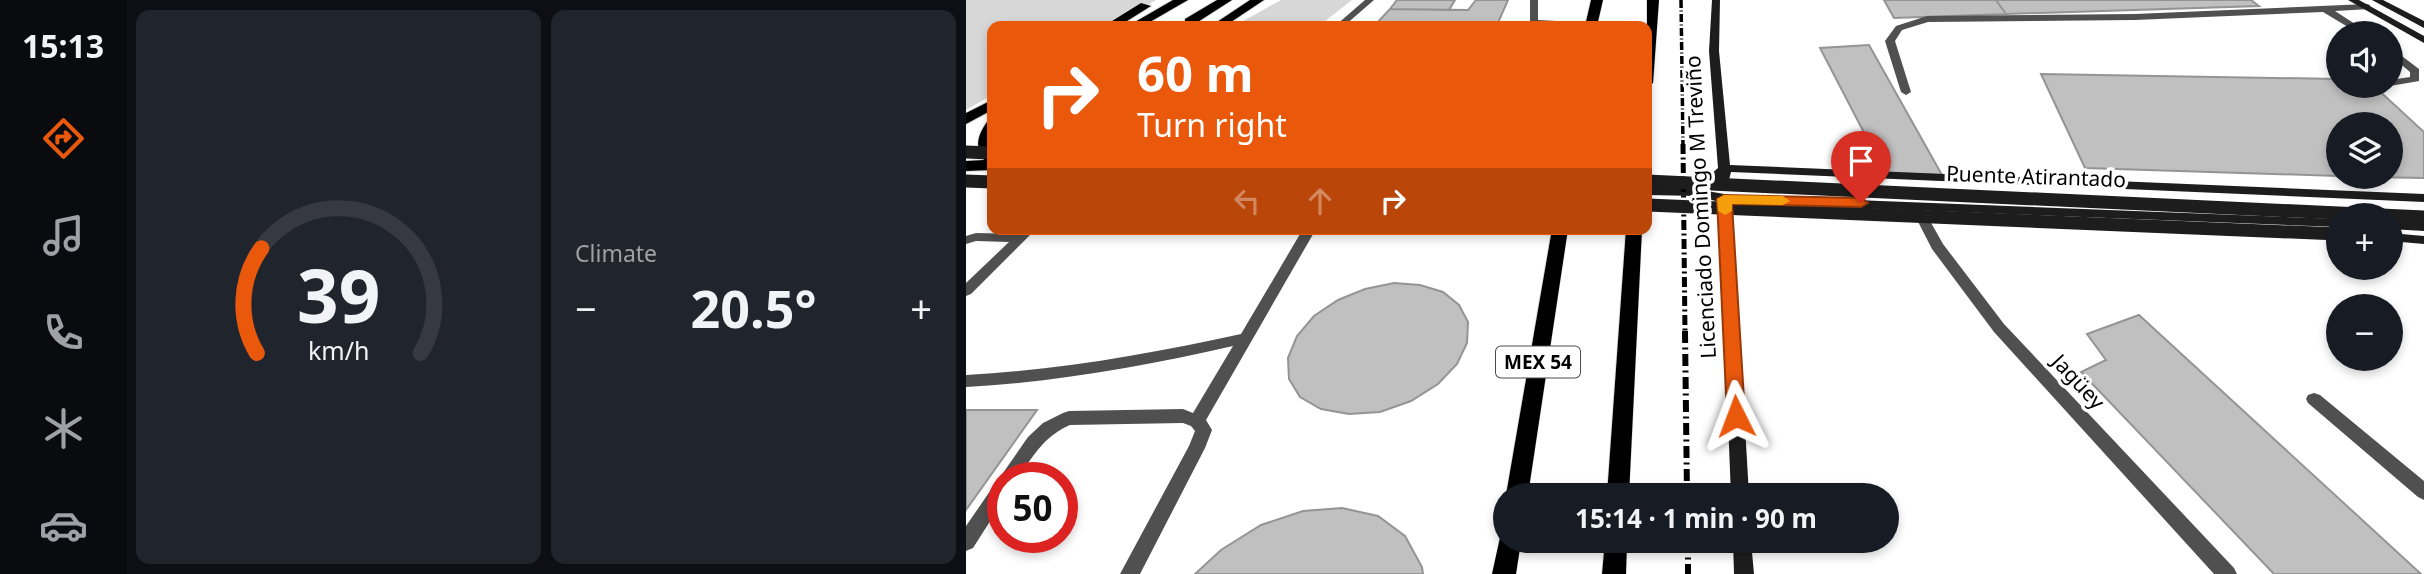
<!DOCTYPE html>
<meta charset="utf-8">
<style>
:root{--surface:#171b24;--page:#20242c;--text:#f1f3f6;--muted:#9ea1a6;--line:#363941;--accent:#ea580c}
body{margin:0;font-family:"Noto Sans",sans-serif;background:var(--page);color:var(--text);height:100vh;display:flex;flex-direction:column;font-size:26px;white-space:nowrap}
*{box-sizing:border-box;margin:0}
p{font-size:23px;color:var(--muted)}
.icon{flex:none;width:38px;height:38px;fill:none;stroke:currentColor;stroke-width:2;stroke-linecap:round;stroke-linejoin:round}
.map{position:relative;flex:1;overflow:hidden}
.drawer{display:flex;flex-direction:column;gap:10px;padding:10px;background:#0d0f14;width:840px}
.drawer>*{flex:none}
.banner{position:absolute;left:21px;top:21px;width:665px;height:214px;border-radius:14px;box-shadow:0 4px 10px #0003;background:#ea580c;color:#fff;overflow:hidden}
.tools{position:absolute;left:1360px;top:21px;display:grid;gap:14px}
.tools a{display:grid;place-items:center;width:77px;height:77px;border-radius:50%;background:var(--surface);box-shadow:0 4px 10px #0003;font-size:35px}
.speed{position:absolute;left:21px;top:462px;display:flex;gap:14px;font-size:35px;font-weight:700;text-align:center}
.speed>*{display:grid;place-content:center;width:91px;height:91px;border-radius:50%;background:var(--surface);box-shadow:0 4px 10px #0003;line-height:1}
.speed .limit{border:10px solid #d22;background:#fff;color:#111}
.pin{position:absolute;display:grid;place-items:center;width:60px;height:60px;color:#fff;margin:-72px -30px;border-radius:50% 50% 50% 0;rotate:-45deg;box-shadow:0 0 7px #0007}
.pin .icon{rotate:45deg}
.me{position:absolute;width:77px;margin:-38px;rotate:357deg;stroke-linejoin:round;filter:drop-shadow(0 0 5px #0008)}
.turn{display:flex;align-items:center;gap:24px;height:147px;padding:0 35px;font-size:32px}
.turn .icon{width:91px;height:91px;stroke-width:2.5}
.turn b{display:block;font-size:49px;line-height:60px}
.lanes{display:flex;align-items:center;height:66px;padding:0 35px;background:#0003;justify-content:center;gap:35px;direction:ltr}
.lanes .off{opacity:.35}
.big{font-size:52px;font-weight:700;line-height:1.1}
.drawer .widget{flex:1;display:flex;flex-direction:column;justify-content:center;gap:10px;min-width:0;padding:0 24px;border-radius:14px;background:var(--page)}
.drawer .dial{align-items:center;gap:0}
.dial svg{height:182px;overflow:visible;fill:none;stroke:var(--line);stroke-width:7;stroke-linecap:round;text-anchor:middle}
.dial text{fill:var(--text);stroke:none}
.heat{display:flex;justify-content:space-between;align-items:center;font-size:38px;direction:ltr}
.drawer .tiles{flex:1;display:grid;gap:10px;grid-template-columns:repeat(2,1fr)}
.trip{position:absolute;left:527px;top:483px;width:406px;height:70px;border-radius:35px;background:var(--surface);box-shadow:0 4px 10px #0003;font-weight:700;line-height:70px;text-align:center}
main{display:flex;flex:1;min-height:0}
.tabs{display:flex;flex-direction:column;width:126px;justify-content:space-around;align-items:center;background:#090b0e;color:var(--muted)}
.tabs .icon{width:49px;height:49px}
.tabs .selected{color:var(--accent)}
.tabs b{font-size:32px;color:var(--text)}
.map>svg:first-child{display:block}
.green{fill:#d7d7d7}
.building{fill:#c0c0c0;stroke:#949494;stroke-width:2}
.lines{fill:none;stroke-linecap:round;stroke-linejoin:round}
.primary-casing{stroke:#dbdbdb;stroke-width:1}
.trunk-casing{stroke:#dbdbdb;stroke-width:2}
.service{fill:#505050;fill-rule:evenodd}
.minor{fill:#505050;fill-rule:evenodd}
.secondary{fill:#1d1d1d;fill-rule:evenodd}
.primary{fill:#000;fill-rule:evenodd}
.trunk{fill:#000;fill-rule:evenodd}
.rail-far2{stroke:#000;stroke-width:3.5;stroke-dasharray:8 2.5 1 2.5;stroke-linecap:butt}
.rail-far1{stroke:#000;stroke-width:5;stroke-dasharray:10 3.5 2 3.5;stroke-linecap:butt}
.rail{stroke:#000;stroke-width:6;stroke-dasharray:12 4.5 2 4.5;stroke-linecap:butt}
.secondary-bridge{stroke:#1d1d1d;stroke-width:13}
.route{fill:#ea580c;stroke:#983908;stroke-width:2}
.slow{fill:#f59e0b}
.labels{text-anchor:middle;stroke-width:7;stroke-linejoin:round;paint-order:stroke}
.shield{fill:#fff;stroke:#4c4c4c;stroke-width:2}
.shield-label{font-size:19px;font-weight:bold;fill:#000}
.street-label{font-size:21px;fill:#000;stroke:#fff}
</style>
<main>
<nav class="tabs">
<b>15:13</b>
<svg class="icon selected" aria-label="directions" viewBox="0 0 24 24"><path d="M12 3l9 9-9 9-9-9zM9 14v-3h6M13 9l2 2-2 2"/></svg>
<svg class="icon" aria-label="music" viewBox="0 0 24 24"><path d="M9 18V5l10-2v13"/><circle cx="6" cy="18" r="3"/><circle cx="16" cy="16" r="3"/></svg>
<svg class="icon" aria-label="phone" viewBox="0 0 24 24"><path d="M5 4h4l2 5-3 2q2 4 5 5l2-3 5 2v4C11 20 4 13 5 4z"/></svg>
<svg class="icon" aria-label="climate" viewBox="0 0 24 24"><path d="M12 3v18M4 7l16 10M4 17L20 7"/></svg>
<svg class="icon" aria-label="car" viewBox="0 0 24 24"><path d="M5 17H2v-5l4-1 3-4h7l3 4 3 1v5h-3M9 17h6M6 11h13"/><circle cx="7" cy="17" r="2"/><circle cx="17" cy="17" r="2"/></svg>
</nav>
<section class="drawer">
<div class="tiles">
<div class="widget dial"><svg viewBox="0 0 100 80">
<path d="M14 69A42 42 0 1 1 86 69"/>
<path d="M14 69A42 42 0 0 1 16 23" stroke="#ea580c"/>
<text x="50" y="56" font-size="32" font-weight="700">39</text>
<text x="50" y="72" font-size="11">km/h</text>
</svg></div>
<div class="widget"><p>Climate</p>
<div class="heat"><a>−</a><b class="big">20.5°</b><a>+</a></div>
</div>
</div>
</section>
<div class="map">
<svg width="1458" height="574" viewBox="0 0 1458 574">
<rect width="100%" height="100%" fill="#fff"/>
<path class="green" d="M0,0H190L146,26H26V95L0,110Z
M315,0H386L353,26H268Z"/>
<path class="building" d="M431,0H489L483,10L424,9Z
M510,0H542L531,25L408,26L424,9L502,10Z
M918,0H1030L1040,14L928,18Z
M1030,0H1285L1293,6L1040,14Z
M903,45L976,175L919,173L854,48Z
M1075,74L1372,79V86H1408L1458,132V178L1404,177H1424V124H1372V176L1119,168Z
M428,283L454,285L477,292L493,305L502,322L501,343L491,364L472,384L445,401L414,412L383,414L355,409L334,397L323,379L322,358L331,336L348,316L372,300L399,289Z
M1173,315L1455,574H1308L1115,372L1140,360L1121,334Z
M0,410H71L0,510Z
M376,508L412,516L439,536L456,567L457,574H229L255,550L295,525L337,511Z"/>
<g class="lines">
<defs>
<path id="primary" d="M625,0H637L631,26H619Z
M681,0H693L687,83L681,87Z
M586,229H602L562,495H540Z
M660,229H676L663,495H641Z
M539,532V541H555L550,574H526L535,533Z
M639,541H661L660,574H636Z"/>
<path id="trunk" d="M207,0H222L177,26H162Z
M251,0H266L227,25H219V19Z
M284,0H298L259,26H245Z
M175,3L185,6L153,26H138Z
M26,100V110L0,124V113Z
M26,120V170L0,171V161L18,160C8,146 12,135 21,122Z"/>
</defs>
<use href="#primary" class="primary-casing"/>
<use href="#trunk" class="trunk-casing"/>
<path class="service" d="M399,0H408L378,26H369Z
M564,0H572V20L626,23L631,26L564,24Z
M1401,4L1404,5V9L1369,11L1403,33H1392L1357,12L1169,20L962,22L936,30L929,41L945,92L940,95L935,92L919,41L930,26L961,16L1169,14Z
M1424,47L1453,69V81L1424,86H1423H1424V80L1444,77V72L1424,55Z
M56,229H70L5,294L0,296V283L43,242L10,241L0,244V236L10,233L51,234Z
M337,229H350L240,420L246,430L239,448L174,574H154L223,446L229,431L225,426L217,423L104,425C80,435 66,456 53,478H37V501L7,548L0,551V526L31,481L35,479L37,473L62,437L77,423L97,413L103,411L217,409L227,413L267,346C179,366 91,382 0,387V375C93,370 184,354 275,334Z
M1348,393L1354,395L1458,481V500L1452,497L1342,403L1340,399L1342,395Z"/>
<path class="minor" d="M951,204L955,205L977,244L1038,324L1268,568L1271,574H1248L1028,332L966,249L945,208Z"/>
<path class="secondary" d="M746,0H754L753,51L764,165L1458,194V202L765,172L763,180L754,179L741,191L764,195L1372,219V227L766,203L783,495H765L753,202L732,196L681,195V187L729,188L752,168L743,51Z
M1382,0H1393L1458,36V43Z
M1406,0H1417L1458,21V28Z
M1424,221L1458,223V231L1424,229Z
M1424,233L1458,236V244L1424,241Z
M767,541H785L788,574H768Z"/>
<use href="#primary" class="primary"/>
<use href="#trunk" class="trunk"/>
<path class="rail-far2" d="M715,0L717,146"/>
<path class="rail-far1" d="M717,144L719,333"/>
<path class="rail" d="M719,331L721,495
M722,541V574"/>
<path class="secondary-bridge" d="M0,152L26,153
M0,181L26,182
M681,181L1458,217
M681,205L1372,234"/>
</g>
<path class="route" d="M758,195L895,198L902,203L895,207L766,204L779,416L770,424L761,416L751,199Z"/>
<path class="slow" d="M758,195L817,196L824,201L817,205L766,204V211L759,215L752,211L751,199Z"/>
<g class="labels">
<rect class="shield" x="530" y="346.5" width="84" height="31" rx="5"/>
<g class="shield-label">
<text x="572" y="369">MEX 54</text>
</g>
<g class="street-label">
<text transform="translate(1070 177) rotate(2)" y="7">Puente Atirantado</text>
<text transform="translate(735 207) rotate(-93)" y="7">Licenciado Domingo M Treviño</text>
<text transform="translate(1112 382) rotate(47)" y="7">Jagüey</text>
</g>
</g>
</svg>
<div class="tools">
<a><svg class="icon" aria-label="sound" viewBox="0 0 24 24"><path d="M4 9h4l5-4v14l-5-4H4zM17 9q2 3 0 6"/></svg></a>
<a><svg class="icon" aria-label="layers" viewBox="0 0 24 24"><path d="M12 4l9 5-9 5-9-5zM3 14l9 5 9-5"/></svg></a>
<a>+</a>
<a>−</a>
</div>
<div class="speed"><div class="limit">50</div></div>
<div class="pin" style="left:895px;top:203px;background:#d93025"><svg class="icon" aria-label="arrive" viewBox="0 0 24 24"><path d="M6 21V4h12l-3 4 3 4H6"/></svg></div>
<svg class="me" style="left:770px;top:416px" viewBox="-20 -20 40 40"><path d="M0-17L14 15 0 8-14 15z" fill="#ea580c" stroke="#fff" stroke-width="4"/></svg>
<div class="trip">15:14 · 1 min · 90 m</div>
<div class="banner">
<div class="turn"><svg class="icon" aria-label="right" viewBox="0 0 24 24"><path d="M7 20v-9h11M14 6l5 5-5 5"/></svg><div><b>60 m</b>Turn right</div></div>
<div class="lanes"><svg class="icon off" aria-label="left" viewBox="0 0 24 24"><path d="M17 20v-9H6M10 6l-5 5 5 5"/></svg><svg class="icon off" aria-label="ahead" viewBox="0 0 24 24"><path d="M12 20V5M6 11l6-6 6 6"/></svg><svg class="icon" aria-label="right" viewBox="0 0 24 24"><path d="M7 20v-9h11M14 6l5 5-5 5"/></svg></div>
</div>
</div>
</main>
